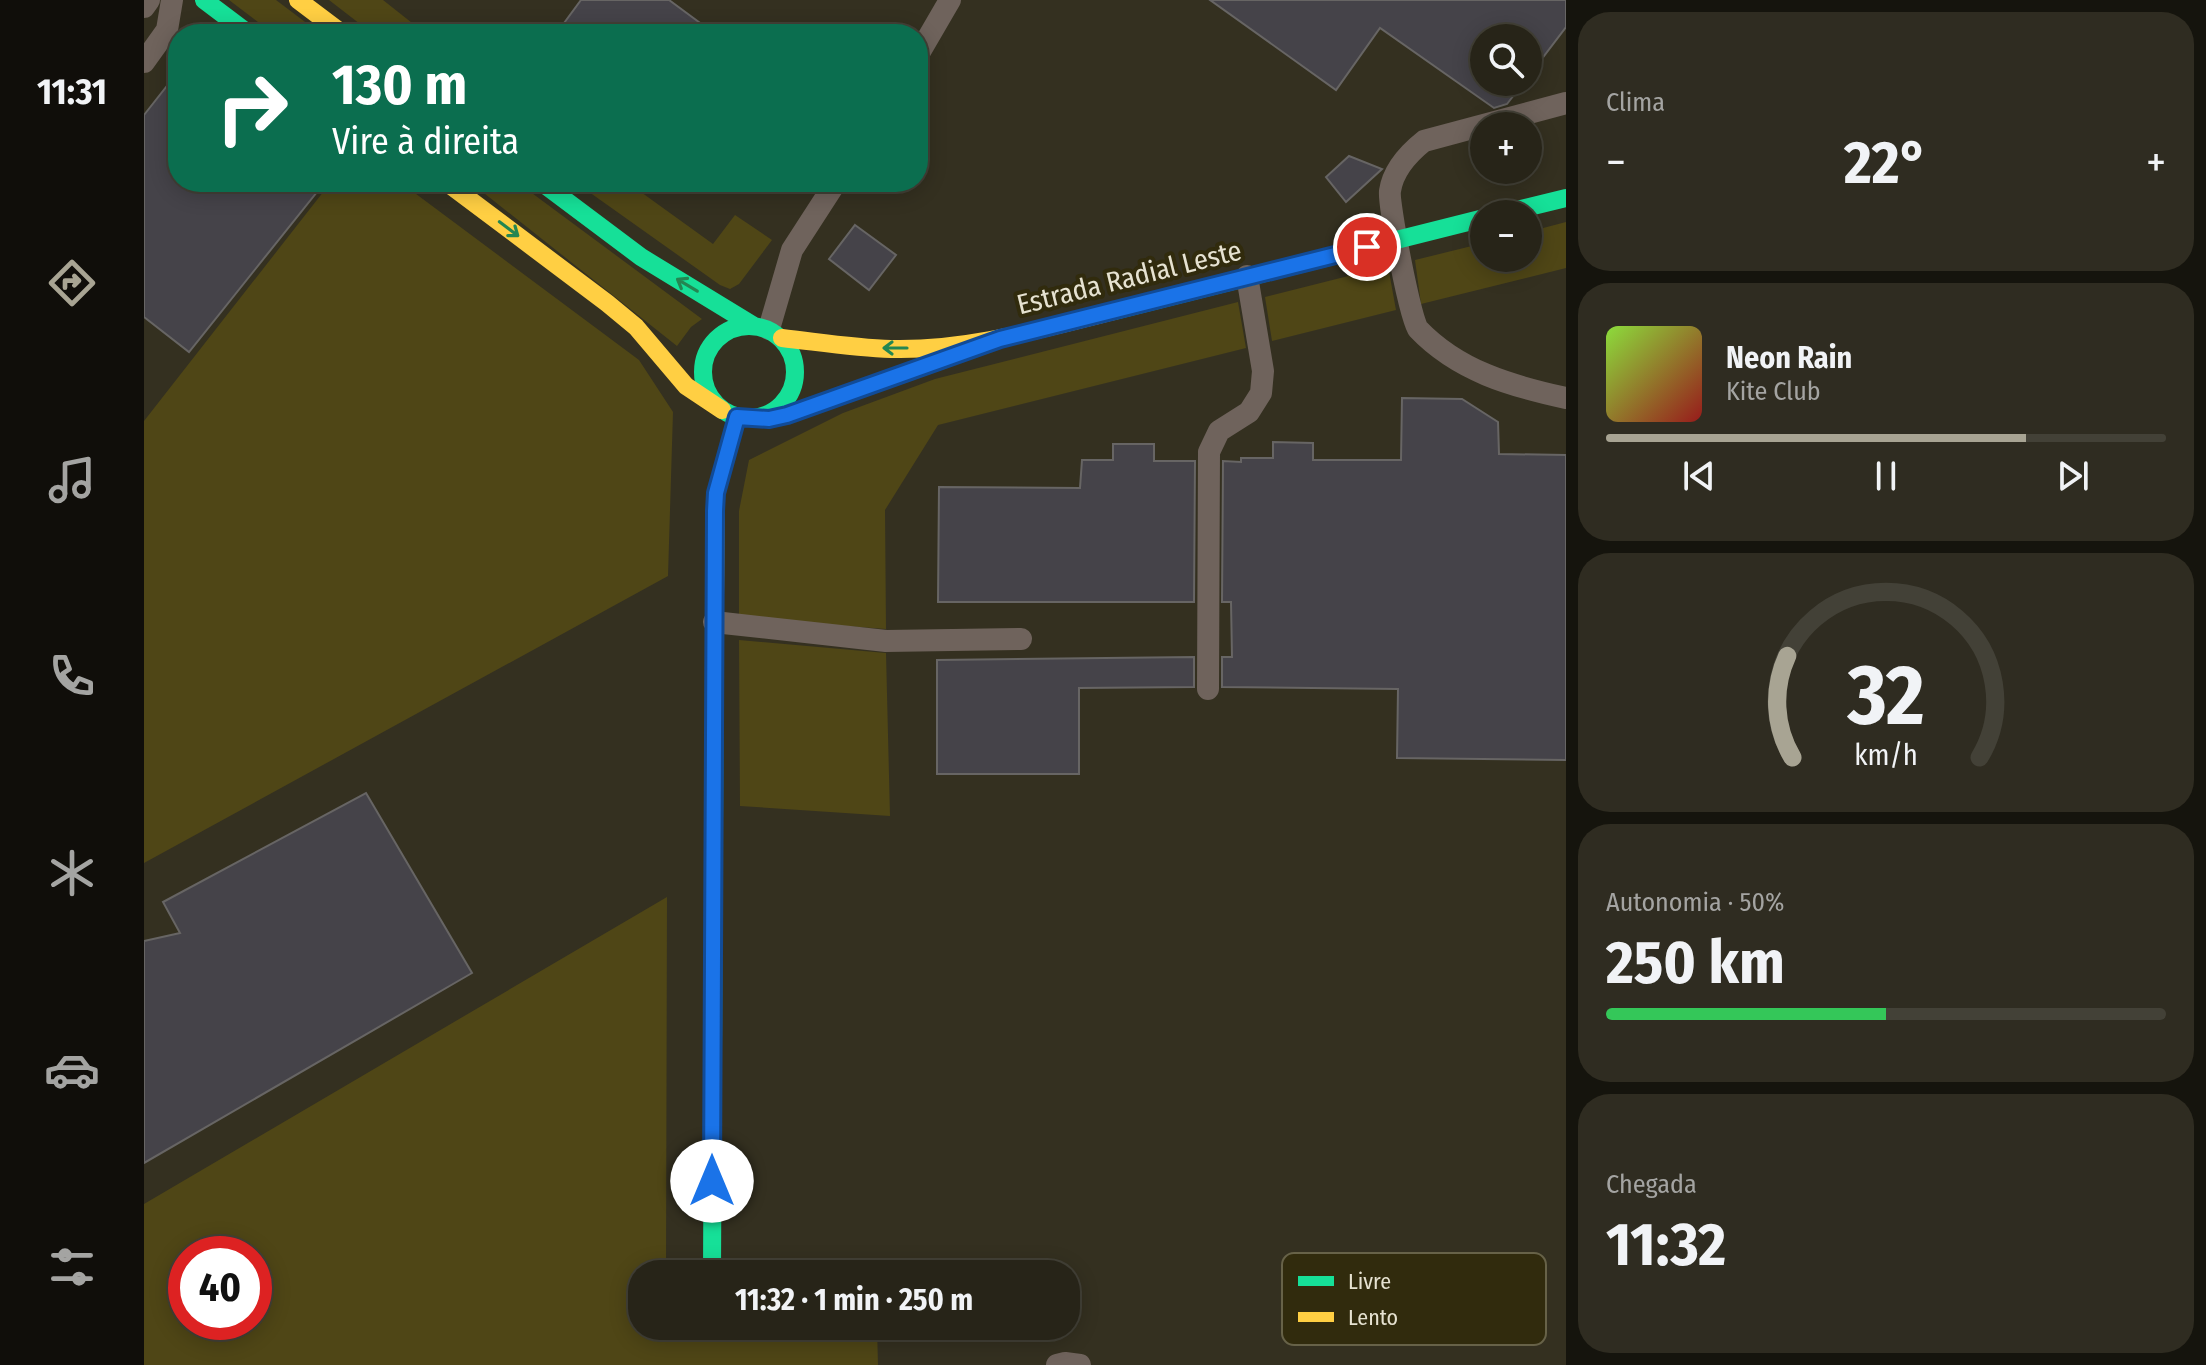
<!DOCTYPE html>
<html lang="pt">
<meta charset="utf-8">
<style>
:root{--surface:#272418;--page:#2f2c21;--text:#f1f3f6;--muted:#a4a4a2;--line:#434137;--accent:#a8a493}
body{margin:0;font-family:"Fira Sans Condensed",sans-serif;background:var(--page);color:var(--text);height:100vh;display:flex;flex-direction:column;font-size:30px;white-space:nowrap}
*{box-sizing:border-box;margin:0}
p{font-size:26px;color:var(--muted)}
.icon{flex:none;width:44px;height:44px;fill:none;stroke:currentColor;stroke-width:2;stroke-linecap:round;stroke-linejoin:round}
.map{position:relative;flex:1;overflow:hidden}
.drawer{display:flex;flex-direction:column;gap:12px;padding:12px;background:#15140d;width:640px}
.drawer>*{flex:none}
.hud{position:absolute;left:24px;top:24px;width:760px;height:168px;border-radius:32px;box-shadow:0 4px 20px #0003,0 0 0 2px var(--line);background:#0b6e4f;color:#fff;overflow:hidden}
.fabs{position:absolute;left:1326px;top:24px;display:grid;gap:16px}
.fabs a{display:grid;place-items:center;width:72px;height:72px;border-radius:50%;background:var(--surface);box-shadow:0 4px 20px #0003,0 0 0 2px var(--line);font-size:40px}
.speed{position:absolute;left:24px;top:1236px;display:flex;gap:16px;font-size:40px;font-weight:700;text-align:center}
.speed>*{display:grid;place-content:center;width:104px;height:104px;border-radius:50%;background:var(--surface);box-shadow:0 4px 20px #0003,0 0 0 2px var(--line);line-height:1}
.speed .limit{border:12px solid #d22;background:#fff;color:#111}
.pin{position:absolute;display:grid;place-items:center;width:68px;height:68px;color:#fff;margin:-34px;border:4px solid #fff;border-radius:50%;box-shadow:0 2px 8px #0007}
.me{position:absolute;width:88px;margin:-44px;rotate:0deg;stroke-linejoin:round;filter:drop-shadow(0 0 6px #0008)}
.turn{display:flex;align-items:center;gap:28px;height:168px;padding:0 32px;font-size:36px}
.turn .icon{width:104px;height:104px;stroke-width:2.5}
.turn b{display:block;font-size:56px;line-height:68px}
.big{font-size:60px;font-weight:700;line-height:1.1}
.drawer .tile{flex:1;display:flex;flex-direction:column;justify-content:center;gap:12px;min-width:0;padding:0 28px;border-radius:32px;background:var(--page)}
.drawer .dial{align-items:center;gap:0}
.dial svg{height:208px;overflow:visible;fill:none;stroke:var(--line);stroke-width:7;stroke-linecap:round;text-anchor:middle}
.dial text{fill:var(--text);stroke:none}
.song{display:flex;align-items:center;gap:24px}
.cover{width:96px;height:96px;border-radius:12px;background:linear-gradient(135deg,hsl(90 70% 55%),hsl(0 70% 35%))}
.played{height:8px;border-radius:4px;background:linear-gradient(90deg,var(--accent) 75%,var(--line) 75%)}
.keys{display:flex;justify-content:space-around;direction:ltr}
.heat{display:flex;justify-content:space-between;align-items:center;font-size:44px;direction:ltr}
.charge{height:12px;border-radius:6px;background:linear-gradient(90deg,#34c759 50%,var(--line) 0)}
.trip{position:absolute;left:484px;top:1260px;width:452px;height:80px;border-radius:32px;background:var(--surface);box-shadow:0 4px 20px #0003,0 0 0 2px var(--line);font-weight:700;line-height:80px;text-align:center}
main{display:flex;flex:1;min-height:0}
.tab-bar{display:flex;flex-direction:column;width:144px;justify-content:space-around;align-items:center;background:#100e0a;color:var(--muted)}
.tab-bar .icon{width:56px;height:56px}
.tab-bar .active{color:var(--accent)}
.tab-bar b{font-size:36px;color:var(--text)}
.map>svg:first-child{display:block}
.green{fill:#4f4616;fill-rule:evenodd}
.building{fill:#454349;stroke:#676564;stroke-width:2}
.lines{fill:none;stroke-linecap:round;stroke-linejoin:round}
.lane{stroke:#6f635c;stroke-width:22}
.fast{stroke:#16e098;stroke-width:18}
.slow{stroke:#ffcf43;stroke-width:18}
.oneway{stroke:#248652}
.route-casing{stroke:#114b97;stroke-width:20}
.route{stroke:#1a73e8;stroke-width:14}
.labels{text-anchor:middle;stroke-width:8;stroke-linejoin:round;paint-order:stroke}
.street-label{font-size:28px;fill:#e6e2d1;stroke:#312b0d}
.key{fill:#312b0d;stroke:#676248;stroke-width:2}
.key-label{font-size:22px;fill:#e6e2d1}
</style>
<main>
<nav class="tab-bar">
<b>11:31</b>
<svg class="icon active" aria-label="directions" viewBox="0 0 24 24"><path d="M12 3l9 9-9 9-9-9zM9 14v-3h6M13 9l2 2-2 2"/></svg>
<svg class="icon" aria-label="music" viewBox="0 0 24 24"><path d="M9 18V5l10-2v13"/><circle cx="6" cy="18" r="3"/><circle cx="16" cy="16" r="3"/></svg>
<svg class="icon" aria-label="phone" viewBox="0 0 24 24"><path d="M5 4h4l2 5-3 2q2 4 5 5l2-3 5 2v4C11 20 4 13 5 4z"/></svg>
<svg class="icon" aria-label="climate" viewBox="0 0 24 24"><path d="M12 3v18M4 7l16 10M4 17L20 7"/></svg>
<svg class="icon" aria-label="car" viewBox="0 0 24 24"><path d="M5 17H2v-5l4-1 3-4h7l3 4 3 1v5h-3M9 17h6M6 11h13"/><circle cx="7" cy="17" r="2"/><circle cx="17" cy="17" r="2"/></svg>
<svg class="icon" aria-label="filters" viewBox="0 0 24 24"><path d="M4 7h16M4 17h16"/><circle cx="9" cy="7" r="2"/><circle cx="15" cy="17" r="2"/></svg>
</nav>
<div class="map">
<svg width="1422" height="1365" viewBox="0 0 1422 1365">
<rect width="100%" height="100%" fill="#343020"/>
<path class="green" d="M85,0H132L177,34H130Z
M185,0H239L282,34H229Z
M187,182H256L495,360L529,412L524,576L0,863V421Z
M326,182H373L558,319L547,327L533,346Z
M431,182H483L569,244L591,215L628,240L595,284L586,289L576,285Z
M1422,222V268L1277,304L1271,260L1340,243V258H1384V232Z
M1244,266L1252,310L1128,341L1121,297Z
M1094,302L1102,348L794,425L741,510L742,629L595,618V511L605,460L699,413L791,379Z
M595,640L742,653L746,816L596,806Z
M523,897L522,1274H498V1326H733L734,1365H0V1204ZM42,1254H110V1322H42Z"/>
<path class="building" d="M437,0H525L571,34H412Z
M1066,0H1422V27L1384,77V38H1340V82H1380L1363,104L1350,108L1236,28L1192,90Z
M34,72V182H181L45,352L0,317V115Z
M1205,156L1238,169L1202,202L1182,177Z
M711,225L752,255L725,290L685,259Z
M1258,398L1318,399L1354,422L1355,454L1422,455V760L1253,758L1254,689L1078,687V657H1088L1087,602H1078L1079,461L1097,462V458H1129V442L1169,443V460H1257Z
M969,444H1010V461H1051L1050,602H794L795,487L936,488L938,460H969Z
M1050,657V687L935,688V774H793V660Z
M222,793L328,973L0,1163V941L36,933L19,902Z"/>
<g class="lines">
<path class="lane" d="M0,7L5,0
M774,55L806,0
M0,62L23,30L28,0
M1422,103L1280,141C1265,153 1249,170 1246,191C1244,203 1267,322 1274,329C1314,371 1367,386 1422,398
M625,329L648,250L692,182
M570,622L742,641L877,639
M1064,689L1065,452L1075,431L1105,412L1117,393L1119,371L1103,276
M913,1365L921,1363L936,1365"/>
<path class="fast" d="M60,0L105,34
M397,182L497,257L610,326
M1356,214L1422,198
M970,311L1340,218
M559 372a46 46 0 1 1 92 0a46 46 0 1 1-92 0Z
M616,418L643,415L801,359
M568,1274L571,596"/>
<path class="slow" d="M154,0L199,34
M302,182L463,303L492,327L542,386L578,410
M638,338C674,342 711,348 747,349C823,351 897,329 970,311
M571,596L572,493L593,417"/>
</g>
<defs><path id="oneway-shaft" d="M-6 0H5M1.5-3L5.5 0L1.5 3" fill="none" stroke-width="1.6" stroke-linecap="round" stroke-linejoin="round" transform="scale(2)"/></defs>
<g class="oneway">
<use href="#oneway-shaft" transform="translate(365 229) rotate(37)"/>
<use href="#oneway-shaft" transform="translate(543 285) rotate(-149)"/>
<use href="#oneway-shaft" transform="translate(751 348) rotate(-180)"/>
</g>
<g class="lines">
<defs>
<path id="route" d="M568,1181L571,511L572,493L593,417L625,419L643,415L856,339L1223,247"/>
</defs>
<use href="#route" class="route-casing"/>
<use href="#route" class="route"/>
</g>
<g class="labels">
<g class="street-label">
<text transform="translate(985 277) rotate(-14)" y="10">Estrada Radial Leste</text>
</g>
</g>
<rect x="1138" y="1253" width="264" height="92" rx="12" class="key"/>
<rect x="1154" y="1276" width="36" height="10" fill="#16e098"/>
<rect x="1154" y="1312" width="36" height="10" fill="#ffcf43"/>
<g class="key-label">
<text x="1204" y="1289">Livre</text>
<text x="1204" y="1325">Lento</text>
</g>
</svg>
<div class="fabs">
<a><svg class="icon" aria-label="search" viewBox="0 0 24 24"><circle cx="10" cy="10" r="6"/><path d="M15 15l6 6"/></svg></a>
<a>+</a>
<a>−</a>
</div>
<div class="speed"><div class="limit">40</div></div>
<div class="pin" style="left:1223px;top:247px;background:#d93025"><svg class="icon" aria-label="arrive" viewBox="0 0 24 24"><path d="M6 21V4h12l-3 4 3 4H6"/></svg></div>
<svg class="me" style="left:568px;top:1181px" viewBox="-20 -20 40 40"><circle r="19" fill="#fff"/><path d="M0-13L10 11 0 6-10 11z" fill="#1a73e8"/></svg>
<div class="trip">11:32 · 1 min · 250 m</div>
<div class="hud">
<div class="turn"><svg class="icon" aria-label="right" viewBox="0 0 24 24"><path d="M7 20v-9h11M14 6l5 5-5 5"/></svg><div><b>130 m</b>Vire à direita</div></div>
</div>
</div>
<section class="drawer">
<div class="tile"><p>Clima</p>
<div class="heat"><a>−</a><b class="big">22°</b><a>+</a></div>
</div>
<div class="tile">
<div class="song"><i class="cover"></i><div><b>Neon Rain</b><p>Kite Club</p></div></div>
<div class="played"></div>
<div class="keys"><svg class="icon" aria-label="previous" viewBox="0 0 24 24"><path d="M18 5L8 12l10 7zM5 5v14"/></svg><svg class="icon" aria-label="pause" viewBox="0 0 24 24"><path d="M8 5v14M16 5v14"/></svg><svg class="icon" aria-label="next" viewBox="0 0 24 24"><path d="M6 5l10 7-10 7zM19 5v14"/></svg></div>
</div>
<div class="tile dial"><svg viewBox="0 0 100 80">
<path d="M14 69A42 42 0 1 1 86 69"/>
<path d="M14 69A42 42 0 0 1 12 30" stroke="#a8a493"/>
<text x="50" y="56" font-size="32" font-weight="700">32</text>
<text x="50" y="72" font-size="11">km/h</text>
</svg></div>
<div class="tile"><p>Autonomia · 50%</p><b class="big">250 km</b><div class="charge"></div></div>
<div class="tile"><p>Chegada</p><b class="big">11:32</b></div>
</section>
</main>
